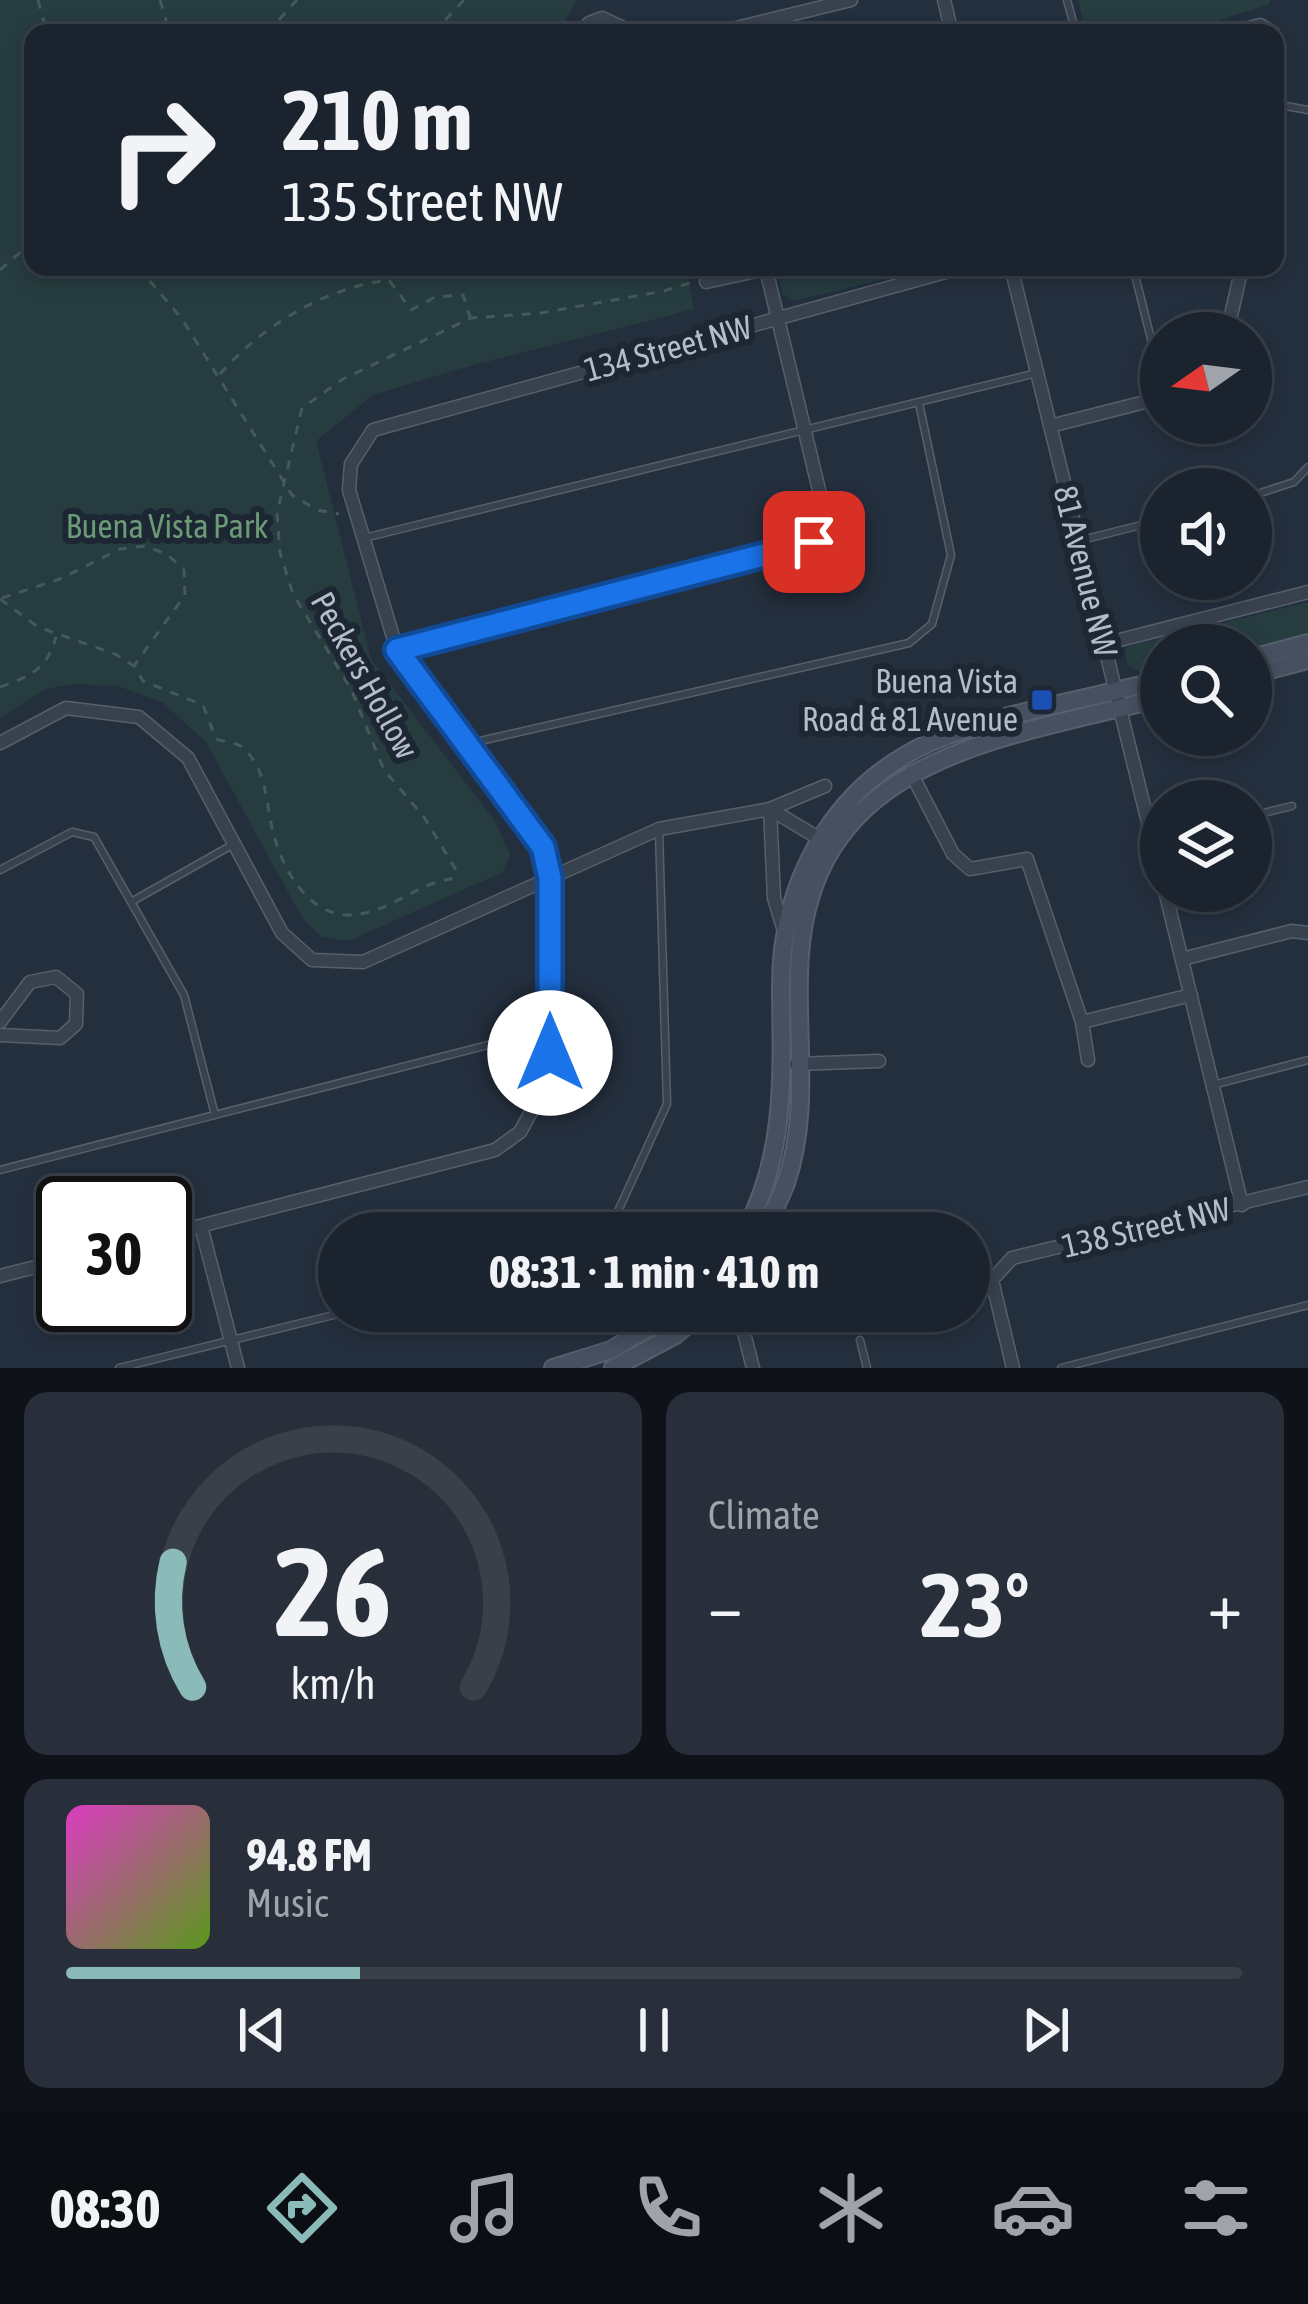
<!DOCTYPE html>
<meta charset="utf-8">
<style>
:root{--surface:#1b232e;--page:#282f3a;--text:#f1f3f6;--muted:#a0a4aa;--line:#39404a;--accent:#8bbbb9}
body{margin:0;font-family:"Asap Condensed",sans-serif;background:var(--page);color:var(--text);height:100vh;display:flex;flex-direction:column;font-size:45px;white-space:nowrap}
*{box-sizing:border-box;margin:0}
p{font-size:39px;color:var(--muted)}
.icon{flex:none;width:66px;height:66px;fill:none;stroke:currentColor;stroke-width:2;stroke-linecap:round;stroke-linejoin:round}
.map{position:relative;height:1368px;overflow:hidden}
.drawer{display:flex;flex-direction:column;gap:24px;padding:24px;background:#0f1319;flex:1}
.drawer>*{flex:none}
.top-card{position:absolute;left:24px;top:24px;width:1260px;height:252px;border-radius:24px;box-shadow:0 6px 18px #0003,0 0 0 3px var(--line);background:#1b232e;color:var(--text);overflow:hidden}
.needle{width:78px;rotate:256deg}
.controls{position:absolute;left:1140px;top:312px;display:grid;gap:24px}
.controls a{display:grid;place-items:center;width:132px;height:132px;border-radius:50%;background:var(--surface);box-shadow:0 6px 18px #0003,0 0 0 3px var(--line);font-size:60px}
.speed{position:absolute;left:36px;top:1176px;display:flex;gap:24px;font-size:60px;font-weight:700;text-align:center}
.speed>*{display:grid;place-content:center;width:156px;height:156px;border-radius:50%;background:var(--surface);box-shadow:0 6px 18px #0003,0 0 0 3px var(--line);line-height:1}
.speed .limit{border:6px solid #111;border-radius:18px;background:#fff;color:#111}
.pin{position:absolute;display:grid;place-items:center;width:102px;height:102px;color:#fff;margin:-51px;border-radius:24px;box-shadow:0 6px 18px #0006}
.me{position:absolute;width:132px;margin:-66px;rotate:0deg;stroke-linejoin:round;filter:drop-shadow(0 0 9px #0008)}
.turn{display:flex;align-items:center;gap:42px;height:252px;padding:0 60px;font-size:54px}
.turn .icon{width:156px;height:156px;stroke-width:2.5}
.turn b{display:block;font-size:84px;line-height:102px}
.big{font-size:90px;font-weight:700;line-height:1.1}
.drawer .widget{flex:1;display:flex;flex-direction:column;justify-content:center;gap:18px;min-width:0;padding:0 42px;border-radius:24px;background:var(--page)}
.drawer .dial{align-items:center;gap:0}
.dial svg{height:312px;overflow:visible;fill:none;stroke:var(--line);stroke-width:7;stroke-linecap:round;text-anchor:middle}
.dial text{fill:var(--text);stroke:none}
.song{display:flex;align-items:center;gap:36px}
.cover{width:144px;height:144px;border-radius:18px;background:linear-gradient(135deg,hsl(310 70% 55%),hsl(90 70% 35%))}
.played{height:12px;border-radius:6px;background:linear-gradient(90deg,var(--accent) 25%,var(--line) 25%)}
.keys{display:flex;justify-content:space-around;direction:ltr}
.heat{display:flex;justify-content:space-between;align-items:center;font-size:66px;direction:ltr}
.drawer .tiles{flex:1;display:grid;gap:24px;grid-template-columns:1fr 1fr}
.widget:last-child{grid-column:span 2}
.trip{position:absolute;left:318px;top:1212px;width:672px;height:120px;border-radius:60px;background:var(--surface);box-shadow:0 6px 18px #0003,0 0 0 3px var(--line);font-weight:700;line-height:120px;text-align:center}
.tab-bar{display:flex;height:192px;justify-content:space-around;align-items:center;background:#0b0e12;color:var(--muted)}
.tab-bar .icon{width:84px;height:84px}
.tab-bar .current{color:var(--accent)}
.tab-bar b{font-size:54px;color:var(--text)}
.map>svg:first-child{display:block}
.green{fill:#263c3f}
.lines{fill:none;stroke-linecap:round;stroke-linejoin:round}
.lane-casing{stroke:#565f6c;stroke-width:9}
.street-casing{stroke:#565f6c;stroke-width:15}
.secondary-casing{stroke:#565f6c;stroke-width:20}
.path{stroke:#44595c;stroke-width:3;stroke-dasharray:9 9;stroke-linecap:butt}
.lane{stroke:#38414e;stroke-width:6}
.street{stroke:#38414e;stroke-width:12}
.secondary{stroke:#465061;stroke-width:16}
.route-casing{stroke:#114b97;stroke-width:30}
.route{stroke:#1a73e8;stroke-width:21}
.transit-dot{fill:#1a4fb4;stroke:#1d2633;stroke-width:4.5}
.labels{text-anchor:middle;stroke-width:12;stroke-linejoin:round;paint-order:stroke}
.street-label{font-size:33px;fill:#b4bcc9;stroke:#1d2633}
.park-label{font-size:33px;fill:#6b9a76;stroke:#1d2633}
.poi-label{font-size:33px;fill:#b4bcc9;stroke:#1d2633;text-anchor:end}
</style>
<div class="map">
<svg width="1308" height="1368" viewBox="0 0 1308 1368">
<rect width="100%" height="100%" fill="#242f3e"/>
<path class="green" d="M0,0H577L557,33H33V267H686L694,309L459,369L373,395L316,441L371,659L494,820L510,854L503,872L349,941L322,937L302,918L206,742L163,703L118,686L72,684L46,689L0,718Z
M1078,0H1271L1268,5L1177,33H1086Z
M800,267H934L794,301L782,293L780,282L785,273Z
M1308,602V635L1251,649V645H1161V673L1142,678L1139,671L1127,665L1125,649L1129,646Z"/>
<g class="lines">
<defs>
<path id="lane" d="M1067,0L1076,33
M1275,104L1308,110
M1133,267L1161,379
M1251,496L1294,482L1308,467
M364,538L1037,373
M1078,541L1161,520
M467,744L909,643L932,624L951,555L919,403
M1251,816L1292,806
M0,870L72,832L94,837L184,995L215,1115
M131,902L232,845
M1213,1085L1308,1060
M0,1170L547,1030
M608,1233L667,1104L659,832
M860,1340L867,1368
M119,1368L350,1311
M1061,1368L1308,1305"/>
<path id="street" d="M944,0L952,33
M582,33L589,23L602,18L634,33
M716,33L851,0
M1231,33L1260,25L1273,33
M1275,40V76
M1011,267L1161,875
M706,282L770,268
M1227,333L1242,267
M1050,426L1161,398
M1104,644L1308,592
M397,650L814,542L824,511L766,269
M0,743L66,708L139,717L188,758L282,933L312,960L363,962L659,829L770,809L825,786
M911,773L953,854L970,869L1027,859L1082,1022L1088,1060
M770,809L774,898L784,931
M770,809L825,842
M1165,891L1242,1205
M1182,959L1292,931L1308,933
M0,1022L30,982L56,977L77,994L76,1024L60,1038L0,1035
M1082,1022L1191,995
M796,1064L879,1061
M201,1226L238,1368
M165,1235L495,1150L520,1132L550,1078V878L543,847L397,650L349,490L351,464L373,430L964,267
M0,1276L63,1260
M730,1311L743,1329L753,1368
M1013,1368L992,1280L1012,1258L1308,1187"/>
<path id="secondary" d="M1251,658L1308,643
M1251,675L1308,660
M744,1233C786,1156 782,1078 781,993C779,885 831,787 931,742C998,713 1089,699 1161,680
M763,1233C770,1217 780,1200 786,1183C809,1117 797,1043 799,974C803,757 997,740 1161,698
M553,1368L611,1350L676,1311
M613,1368L674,1336L704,1311"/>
</defs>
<use href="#lane" class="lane-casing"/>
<use href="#street" class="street-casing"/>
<use href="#secondary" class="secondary-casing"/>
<path class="path" d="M38,0L47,33
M160,0L170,33
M267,33L297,0
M433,33L464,0
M138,267L182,319L292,495L317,510L339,514
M0,270L33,241
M220,374C262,326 324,288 389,280L411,310L435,297L463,295L470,317
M2,598L60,579L120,549L144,546L167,554L184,570L185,595L134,666
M0,599L38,627L115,654L134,666L143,681L203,705L216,739C224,742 236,742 242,747C265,767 266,796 271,823C278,861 304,914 348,915C388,915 414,884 451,879L456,870L424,817L384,770L351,689L293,594L280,553L277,513L302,408L343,379L471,318L541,313L664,291L693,282
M0,687C30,676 47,670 56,637"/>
<use href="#lane" class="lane"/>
<use href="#street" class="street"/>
<use href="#secondary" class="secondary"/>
</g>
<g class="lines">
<defs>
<path id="route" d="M550,1053V878L543,847L397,650L814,542"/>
</defs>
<use href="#route" class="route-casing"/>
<use href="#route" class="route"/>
</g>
<rect class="transit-dot" x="1030" y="688" width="24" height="24" rx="6"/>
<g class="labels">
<g class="street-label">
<text transform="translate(668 348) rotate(-15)" y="12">134 Street NW</text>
<text transform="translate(1086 571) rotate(76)" y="12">81 Avenue NW</text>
<text transform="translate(365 675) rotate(61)" y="12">Peckers Hollow</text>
<text transform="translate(1146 1227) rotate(-13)" y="12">138 Street NW</text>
</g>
<g class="park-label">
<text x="167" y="538">Buena Vista Park</text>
</g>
<g class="poi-label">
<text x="1018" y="693">Buena Vista<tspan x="1018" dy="38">Road &amp; 81 Avenue</tspan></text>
</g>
</g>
</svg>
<div class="controls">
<a><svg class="needle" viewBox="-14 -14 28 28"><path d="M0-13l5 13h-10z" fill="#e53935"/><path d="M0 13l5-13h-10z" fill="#a0a4aa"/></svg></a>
<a><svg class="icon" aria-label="sound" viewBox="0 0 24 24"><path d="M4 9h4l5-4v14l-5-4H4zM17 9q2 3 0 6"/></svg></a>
<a><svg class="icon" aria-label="search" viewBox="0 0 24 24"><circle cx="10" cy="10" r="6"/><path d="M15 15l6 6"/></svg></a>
<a><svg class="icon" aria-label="layers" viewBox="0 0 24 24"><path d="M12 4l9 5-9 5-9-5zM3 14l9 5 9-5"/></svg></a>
</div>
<div class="speed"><div class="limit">30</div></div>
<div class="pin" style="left:814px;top:542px;background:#d93025"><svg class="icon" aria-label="arrive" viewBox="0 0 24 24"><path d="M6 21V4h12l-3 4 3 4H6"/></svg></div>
<svg class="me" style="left:550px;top:1053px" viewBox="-20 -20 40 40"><circle r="19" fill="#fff"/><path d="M0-13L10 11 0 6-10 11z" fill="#1a73e8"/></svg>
<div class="trip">08:31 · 1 min · 410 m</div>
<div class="top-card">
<div class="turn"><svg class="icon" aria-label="right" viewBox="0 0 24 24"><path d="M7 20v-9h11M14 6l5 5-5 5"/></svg><div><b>210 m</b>135 Street NW</div></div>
</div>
</div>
<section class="drawer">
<div class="tiles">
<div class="widget dial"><svg viewBox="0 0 100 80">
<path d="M14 69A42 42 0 1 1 86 69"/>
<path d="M14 69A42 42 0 0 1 9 37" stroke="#8bbbb9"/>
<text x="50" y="56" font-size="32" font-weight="700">26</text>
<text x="50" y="72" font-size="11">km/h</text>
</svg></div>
<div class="widget"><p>Climate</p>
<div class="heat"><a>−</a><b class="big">23°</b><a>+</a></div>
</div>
<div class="widget">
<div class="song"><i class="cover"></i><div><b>94.8 FM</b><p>Music</p></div></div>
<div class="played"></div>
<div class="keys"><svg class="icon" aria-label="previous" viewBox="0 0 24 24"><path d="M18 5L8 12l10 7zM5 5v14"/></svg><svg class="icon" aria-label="pause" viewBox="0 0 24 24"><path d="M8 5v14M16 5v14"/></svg><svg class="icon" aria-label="next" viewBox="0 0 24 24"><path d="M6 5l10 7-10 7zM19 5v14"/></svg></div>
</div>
</div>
</section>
<nav class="tab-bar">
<b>08:30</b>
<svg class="icon current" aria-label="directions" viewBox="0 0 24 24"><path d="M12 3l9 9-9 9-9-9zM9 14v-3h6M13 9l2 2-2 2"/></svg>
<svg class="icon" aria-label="music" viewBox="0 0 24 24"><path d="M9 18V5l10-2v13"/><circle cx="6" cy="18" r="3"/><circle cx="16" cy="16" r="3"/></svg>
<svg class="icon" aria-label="phone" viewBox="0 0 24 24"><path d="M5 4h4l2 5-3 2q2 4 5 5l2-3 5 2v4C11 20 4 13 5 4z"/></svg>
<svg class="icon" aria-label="climate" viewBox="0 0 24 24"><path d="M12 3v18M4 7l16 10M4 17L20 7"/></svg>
<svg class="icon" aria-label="car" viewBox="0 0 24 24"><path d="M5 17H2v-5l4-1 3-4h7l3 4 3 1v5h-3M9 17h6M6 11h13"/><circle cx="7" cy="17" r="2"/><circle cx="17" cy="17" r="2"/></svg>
<svg class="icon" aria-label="filters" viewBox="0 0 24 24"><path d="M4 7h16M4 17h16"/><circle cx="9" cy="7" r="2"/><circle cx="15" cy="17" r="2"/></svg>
</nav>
